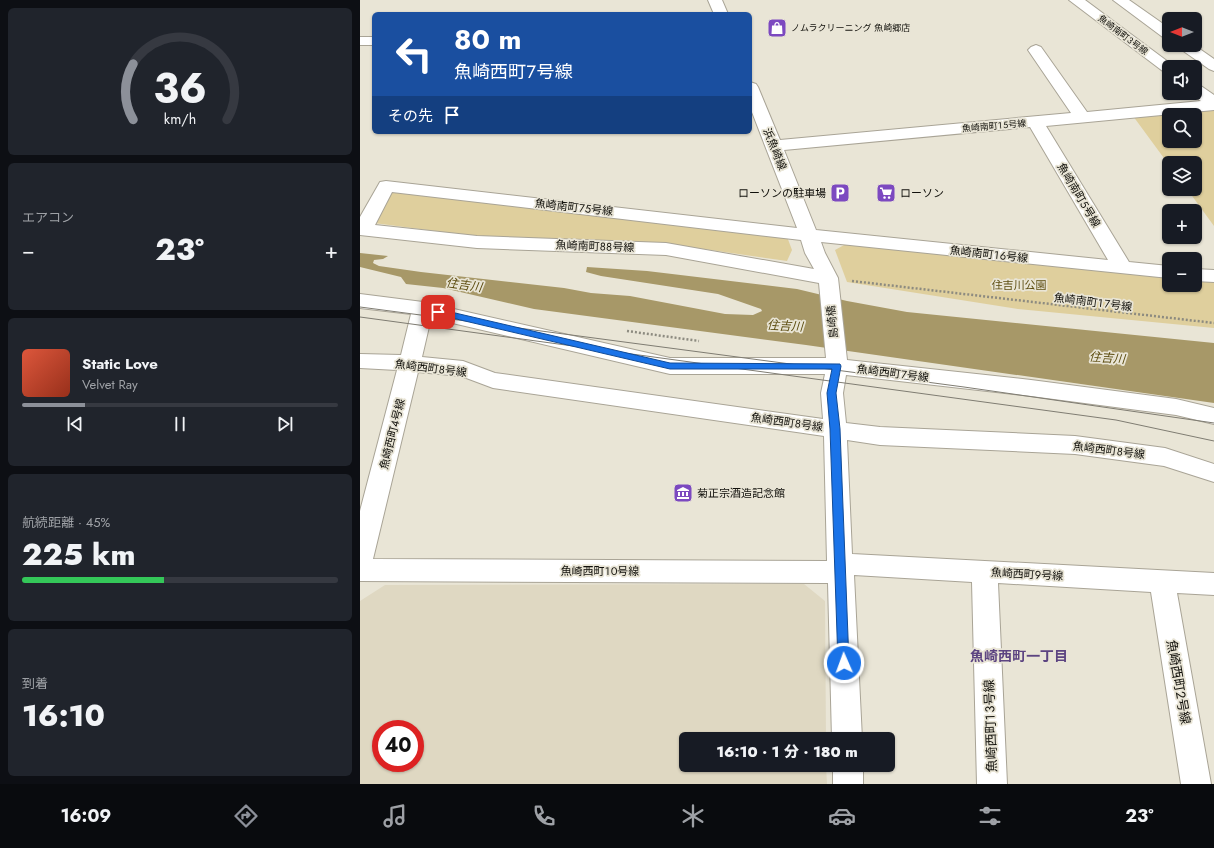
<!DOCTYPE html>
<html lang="ja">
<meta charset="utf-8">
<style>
:root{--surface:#171b24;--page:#20242c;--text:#f1f3f6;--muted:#9ea1a6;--line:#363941;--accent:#8c9099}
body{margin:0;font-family:Jost,"Noto Sans JP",sans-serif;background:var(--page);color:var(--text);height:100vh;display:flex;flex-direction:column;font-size:15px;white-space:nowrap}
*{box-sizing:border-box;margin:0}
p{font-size:13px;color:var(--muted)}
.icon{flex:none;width:22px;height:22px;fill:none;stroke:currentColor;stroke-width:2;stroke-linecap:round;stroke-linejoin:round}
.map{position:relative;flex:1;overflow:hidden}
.sheet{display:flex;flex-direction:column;gap:8px;padding:8px;background:#0d0f14;width:360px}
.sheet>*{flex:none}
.banner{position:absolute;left:12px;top:12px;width:380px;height:122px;border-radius:6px;box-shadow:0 1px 3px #0004;background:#1a4fa0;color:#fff;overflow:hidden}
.needle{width:26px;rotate:270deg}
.buttons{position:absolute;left:802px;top:12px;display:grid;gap:8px}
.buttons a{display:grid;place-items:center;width:40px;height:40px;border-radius:6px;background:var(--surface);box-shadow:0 1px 3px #0004;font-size:20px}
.speed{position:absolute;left:12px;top:720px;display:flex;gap:8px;font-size:20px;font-weight:700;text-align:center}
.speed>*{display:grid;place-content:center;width:52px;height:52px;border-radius:50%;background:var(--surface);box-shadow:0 1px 3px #0004;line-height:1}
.speed .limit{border:6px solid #d22;background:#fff;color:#111}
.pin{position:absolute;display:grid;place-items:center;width:34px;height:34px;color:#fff;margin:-17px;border-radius:8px;box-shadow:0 2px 6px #0006}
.me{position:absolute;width:44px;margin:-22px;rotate:358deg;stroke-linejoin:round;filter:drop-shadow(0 0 3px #0008)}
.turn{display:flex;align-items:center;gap:14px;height:84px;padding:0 16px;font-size:18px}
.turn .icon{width:52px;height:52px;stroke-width:2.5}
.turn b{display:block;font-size:28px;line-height:34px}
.then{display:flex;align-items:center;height:38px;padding:0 16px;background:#0003;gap:8px;font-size:15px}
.big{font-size:30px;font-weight:800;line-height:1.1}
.sheet .tile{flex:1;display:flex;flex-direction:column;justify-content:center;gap:6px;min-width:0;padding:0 14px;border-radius:6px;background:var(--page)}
.sheet .dial{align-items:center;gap:0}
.dial svg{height:104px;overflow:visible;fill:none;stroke:var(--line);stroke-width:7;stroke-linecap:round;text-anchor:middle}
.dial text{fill:var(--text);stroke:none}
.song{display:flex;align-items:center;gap:12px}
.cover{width:48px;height:48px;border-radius:6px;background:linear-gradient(135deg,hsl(10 70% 55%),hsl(10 70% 35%))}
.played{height:4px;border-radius:2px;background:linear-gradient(90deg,var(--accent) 20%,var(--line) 20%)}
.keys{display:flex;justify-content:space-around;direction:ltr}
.heat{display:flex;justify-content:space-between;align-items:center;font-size:22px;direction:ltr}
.charge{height:6px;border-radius:3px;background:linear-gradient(90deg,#34c759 45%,var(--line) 0)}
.trip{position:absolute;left:319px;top:732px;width:216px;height:40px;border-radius:6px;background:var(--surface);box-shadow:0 1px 3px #0004;font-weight:800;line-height:40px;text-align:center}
.tabs{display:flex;height:64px;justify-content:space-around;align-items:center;background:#090b0e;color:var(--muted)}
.tabs .icon{width:28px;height:28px}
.tabs .selected{color:var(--accent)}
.tabs b{font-size:18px;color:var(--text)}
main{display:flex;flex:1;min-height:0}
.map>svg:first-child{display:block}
.built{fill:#dfd8c2;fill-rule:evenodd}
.green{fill:#dfcf9d;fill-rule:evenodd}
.water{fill:#a79868}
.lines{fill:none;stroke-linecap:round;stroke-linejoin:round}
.minor-casing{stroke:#a9a496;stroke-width:2}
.path{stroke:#8d8b80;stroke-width:2.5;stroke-dasharray:2 2;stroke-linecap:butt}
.minor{fill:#fff;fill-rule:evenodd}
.tram{stroke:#7f7c72;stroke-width:1}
.route{fill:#1a73e8;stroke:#114b97}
.labels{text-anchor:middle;stroke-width:3.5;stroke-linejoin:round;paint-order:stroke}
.far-poi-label{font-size:9px;fill:#11100b;stroke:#e9e5d6;text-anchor:start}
.far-street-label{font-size:9px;fill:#11100b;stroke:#e9e5d6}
.street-label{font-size:11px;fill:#11100b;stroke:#e9e5d6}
.poi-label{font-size:11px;fill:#11100b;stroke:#e9e5d6;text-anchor:start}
.park-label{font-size:11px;fill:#5e4e12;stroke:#e9e5d6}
.water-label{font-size:12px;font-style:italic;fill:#5b4b0e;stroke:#e9e5d6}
.near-street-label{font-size:13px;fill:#11100b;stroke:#e9e5d6}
.near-neighbourhood-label{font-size:14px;font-weight:bold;fill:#5c4481;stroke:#e9e5d6}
</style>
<main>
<section class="sheet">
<div class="tile dial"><svg viewBox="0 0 100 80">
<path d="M14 69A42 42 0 1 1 86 69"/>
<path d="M14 69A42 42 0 0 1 14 26" stroke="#8c9099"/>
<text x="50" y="56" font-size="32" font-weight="700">36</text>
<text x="50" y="72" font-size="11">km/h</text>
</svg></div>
<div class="tile"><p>エアコン</p>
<div class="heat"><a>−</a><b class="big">23°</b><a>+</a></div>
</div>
<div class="tile">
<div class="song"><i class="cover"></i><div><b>Static Love</b><p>Velvet Ray</p></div></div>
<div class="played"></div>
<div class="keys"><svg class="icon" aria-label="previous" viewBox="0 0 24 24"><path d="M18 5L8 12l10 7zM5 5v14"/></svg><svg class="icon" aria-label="pause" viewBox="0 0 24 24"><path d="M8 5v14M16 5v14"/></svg><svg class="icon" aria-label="next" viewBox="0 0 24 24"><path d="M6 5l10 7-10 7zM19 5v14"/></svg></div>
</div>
<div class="tile"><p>航続距離 · 45%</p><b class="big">225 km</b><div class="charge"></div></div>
<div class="tile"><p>到着</p><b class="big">16:10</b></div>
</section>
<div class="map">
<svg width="854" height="784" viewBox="0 0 854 784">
<rect width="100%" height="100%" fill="#e9e5d6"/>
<path class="built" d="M444,584L465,601L466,739H326V765H466L467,784H0V601L25,585ZM21,729H55V763H21Z"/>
<path class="green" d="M854,109V226L827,189H835V163H809V165L773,116ZM809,115H835V141H809Z
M29,191L426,234L432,250L427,261L309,244L121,237L14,223Z
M486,244L809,277V285H835V280L854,282V328L658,309L487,282L475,250Z"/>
<path class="water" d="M0,253L28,256L23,259L14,260L13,263L19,266L61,272L204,288L231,293L270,296L365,314L393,315L402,311L401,309L358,294L241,276L226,272L227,267L287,271L437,289L487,301L547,312L854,343V403L446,345L174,309L83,288L46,284L41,277L0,267Z"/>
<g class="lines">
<defs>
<path id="minor" d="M348,0H362L368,14H354Z
M709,0H725L815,67H809V74L804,72Z
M753,0H769L809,28V39L804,38Z
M0,37H14V45H0Z
M676,45L681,47L727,112L841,101L830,93H835V84L841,86L854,95V110L686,126L769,262L809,266V278L461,242L465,253L478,278L487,360L671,380L816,399L854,408V424L816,415L671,396L486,375L483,393L486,423L520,427L715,436L805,448L854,464V482L804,466L715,454L520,445L487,440L492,554L854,573V595L817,593L851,784H821L791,592L638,583L647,784H617L612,582L494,575L502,739H472L468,583L0,581V511L37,370L0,368V354L41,355L51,314L0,308V294L63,302L310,358H466L459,283L306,255L117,248L0,235V217L20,182L26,181L437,228L390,107V82L396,84L398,87L420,140L711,113L668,50L671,47ZM670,127L748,260L456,230L424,150ZM32,192L441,240L445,253L454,269L306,243L117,236L15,225ZM71,318L310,374H465L461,393L463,419L135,373L103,361L62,357ZM58,372L101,376L133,388L464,436L467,561L13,559Z
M817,45H834L854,59V71L849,69L819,48Z
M835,269L854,270V282L835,281Z
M473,765H503V784H473Z"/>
</defs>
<use href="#minor" class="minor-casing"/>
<path class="path" d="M492,281L854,323
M267,331L339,341"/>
<use href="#minor" class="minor"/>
<path class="tram" d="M0,307L604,387L854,423
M0,317L756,420L854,441"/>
</g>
<path class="route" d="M78,309L310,363L480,364L481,366L476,393L480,429L489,663L488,667L484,668L479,667L478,663L470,429L467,393L472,369H310L75,314L74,312L75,310Z"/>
<defs>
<symbol id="shop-square" viewBox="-11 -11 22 22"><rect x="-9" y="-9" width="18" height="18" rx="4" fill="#7c49c0" stroke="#e9e5d6"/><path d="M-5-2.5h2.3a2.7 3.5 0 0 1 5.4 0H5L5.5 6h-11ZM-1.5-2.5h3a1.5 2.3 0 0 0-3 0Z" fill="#fff"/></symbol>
<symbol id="parking-square" viewBox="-11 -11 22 22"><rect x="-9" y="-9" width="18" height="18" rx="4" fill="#7c49c0" stroke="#e9e5d6"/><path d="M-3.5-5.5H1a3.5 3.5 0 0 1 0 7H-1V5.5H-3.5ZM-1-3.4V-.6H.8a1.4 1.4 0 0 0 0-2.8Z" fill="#fff"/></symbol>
<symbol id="supermarket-square" viewBox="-11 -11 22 22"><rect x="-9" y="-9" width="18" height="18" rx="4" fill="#7c49c0" stroke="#e9e5d6"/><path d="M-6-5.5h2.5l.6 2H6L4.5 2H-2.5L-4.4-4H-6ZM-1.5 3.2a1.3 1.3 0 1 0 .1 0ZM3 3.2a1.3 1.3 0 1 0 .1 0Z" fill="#fff"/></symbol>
<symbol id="museum-square" viewBox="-11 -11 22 22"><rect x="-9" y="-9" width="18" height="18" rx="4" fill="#7c49c0" stroke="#e9e5d6"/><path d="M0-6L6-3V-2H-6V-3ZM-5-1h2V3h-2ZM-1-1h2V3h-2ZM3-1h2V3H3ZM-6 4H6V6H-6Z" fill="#fff"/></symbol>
</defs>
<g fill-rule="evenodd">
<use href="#shop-square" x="406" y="17" width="22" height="22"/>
<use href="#parking-square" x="469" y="182" width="22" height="22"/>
<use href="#supermarket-square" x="515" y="182" width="22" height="22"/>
<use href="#museum-square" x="312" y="482" width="22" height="22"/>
</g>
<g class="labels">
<g class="far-poi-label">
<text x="431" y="31">ノムラクリーニング 魚崎郷店</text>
</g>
<g class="far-street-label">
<text transform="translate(763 35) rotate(37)" y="3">魚崎南町３号線</text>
<text transform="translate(634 126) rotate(-5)" y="3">魚崎南町１５号線</text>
</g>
<g class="street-label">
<text transform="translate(415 149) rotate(68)" y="4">浜魚崎線</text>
<text transform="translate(719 195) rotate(59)" y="4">魚崎南町５号線</text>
<text transform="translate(214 207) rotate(6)" y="4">魚崎南町７５号線</text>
<text transform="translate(235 246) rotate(2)" y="4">魚崎南町８８号線</text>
<text transform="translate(629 254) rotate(6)" y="4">魚崎南町１６号線</text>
<text transform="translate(733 302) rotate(7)" y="4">魚崎南町１７号線</text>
<text transform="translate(472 322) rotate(-96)" y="4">島崎橋</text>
<text transform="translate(71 368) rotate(7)" y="4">魚崎西町８号線</text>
<text transform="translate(533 373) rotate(7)" y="4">魚崎西町７号線</text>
<text transform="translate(427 422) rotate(8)" y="4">魚崎西町８号線</text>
<text transform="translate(32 434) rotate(-76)" y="4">魚崎西町４号線</text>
<text transform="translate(749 450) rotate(7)" y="4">魚崎西町８号線</text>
<text x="240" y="575">魚崎西町１０号線</text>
<text transform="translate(667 574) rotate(3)" y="4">魚崎西町９号線</text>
</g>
<g class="poi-label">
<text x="466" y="197" text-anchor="end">ローソンの駐車場</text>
<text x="540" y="197">ローソン</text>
<text x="337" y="497">菊正宗酒造記念館</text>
</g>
<g class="park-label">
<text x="659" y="289">住吉川公園</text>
</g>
<g class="water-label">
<text transform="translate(104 285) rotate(8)" y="4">住吉川</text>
<text transform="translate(425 326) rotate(3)" y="4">住吉川</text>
<text transform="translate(747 358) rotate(4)" y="4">住吉川</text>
</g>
<g class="near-street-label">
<text transform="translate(819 682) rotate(80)" y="5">魚崎西町２号線</text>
<text transform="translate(630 726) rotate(-92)" y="5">魚崎西町１３号線</text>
</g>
<g class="near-neighbourhood-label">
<text x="659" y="661">魚崎西町一丁目</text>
</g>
</g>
</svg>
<div class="buttons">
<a><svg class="needle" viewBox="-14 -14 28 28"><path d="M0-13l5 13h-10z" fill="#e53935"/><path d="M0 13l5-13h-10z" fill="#9ea1a6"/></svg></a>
<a><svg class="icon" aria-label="sound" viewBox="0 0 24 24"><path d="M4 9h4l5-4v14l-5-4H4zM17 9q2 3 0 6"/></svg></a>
<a><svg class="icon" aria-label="search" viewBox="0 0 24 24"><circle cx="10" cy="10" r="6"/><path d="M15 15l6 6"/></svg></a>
<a><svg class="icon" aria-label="layers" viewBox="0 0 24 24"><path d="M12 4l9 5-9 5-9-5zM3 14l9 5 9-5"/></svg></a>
<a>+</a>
<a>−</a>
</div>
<div class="speed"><div class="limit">40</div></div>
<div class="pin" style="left:78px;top:312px;background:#d93025"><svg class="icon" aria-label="arrive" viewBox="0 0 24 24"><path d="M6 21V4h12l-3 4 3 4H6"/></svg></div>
<svg class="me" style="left:484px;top:663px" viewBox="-20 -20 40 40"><circle r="17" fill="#1a73e8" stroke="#fff" stroke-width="3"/><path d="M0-11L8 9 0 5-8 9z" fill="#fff"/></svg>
<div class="trip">16:10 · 1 分 · 180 m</div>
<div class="banner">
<div class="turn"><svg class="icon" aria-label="left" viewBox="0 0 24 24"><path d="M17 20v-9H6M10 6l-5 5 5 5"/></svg><div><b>80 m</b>魚崎西町７号線</div></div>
<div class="then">その先<svg class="icon" aria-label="arrive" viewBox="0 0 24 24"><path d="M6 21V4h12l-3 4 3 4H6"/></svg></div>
</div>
</div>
</main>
<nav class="tabs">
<b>16:09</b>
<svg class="icon selected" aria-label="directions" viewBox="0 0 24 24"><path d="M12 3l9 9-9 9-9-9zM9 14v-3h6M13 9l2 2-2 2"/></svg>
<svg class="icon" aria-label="music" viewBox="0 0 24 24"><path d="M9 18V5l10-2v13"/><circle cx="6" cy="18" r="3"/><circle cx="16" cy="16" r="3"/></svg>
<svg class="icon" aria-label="phone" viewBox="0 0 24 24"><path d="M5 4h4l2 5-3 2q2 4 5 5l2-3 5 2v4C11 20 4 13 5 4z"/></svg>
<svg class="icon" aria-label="climate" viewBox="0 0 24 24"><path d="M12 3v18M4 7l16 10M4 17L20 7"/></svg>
<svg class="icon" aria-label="car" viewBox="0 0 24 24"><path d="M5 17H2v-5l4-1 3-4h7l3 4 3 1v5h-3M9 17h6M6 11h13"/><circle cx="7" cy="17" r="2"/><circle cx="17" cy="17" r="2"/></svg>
<svg class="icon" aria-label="filters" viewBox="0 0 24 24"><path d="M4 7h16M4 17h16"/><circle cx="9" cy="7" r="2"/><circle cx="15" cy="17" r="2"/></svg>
<b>23°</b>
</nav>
